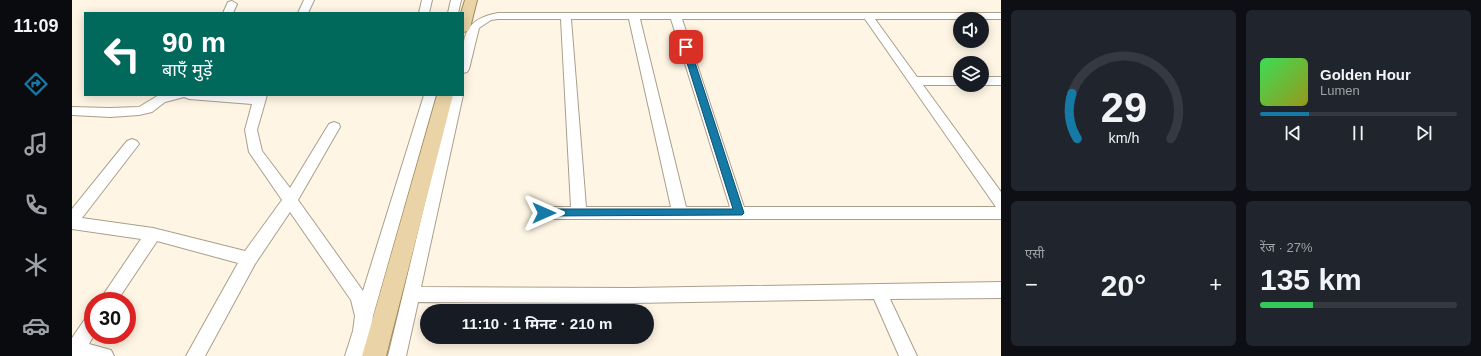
<!DOCTYPE html>
<html lang="hi">
<meta charset="utf-8">
<style>
:root{--surface:#171b24;--page:#20242c;--text:#f1f3f6;--muted:#9ea1a6;--line:#363941;--accent:#157ba6}
body{margin:0;font-family:Arial,"Noto Sans Devanagari",sans-serif;background:var(--page);color:var(--text);height:100vh;display:flex;flex-direction:column;font-size:15px;white-space:nowrap}
*{box-sizing:border-box;margin:0}
p{font-size:13px;color:var(--muted)}
.icon{flex:none;width:22px;height:22px;fill:none;stroke:currentColor;stroke-width:2;stroke-linecap:round;stroke-linejoin:round}
.map{position:relative;flex:1;overflow:hidden}
.panel{display:flex;flex-direction:column;gap:10px;padding:10px;background:#0d0f14;width:480px}
.panel>*{flex:none}
.guide{position:absolute;left:12px;top:12px;width:380px;height:84px;border-radius:0px;box-shadow:0 2px 10px #0003;background:#00695c;color:#fff;overflow:hidden}
.tools{position:absolute;left:881px;top:12px;display:grid;gap:8px}
.tools a{display:grid;place-items:center;width:36px;height:36px;border-radius:50%;background:var(--surface);box-shadow:0 2px 10px #0003;font-size:20px}
.speed{position:absolute;left:12px;top:292px;display:flex;gap:8px;font-size:20px;font-weight:700;text-align:center}
.speed>*{display:grid;place-content:center;width:52px;height:52px;border-radius:50%;background:var(--surface);box-shadow:0 2px 10px #0003;line-height:1}
.speed .limit{border:6px solid #d22;background:#fff;color:#111}
.pin{position:absolute;display:grid;place-items:center;width:34px;height:34px;color:#fff;margin:-17px;border-radius:8px;box-shadow:0 2px 6px #0006}
.me{position:absolute;width:44px;margin:-22px;rotate:90deg;stroke-linejoin:round;filter:drop-shadow(0 0 3px #0008)}
.turn{display:flex;align-items:center;gap:14px;height:84px;padding:0 12px;font-size:18px}
.turn .icon{width:52px;height:52px;stroke-width:2.5}
.turn b{display:block;font-size:28px;line-height:34px}
.big{font-size:30px;font-weight:700;line-height:1.1}
.panel .tile{flex:1;display:flex;flex-direction:column;justify-content:center;gap:6px;min-width:0;padding:0 14px;border-radius:6px;background:var(--page)}
.panel .dial{align-items:center;gap:0}
.dial svg{height:104px;overflow:visible;fill:none;stroke:var(--line);stroke-width:7;stroke-linecap:round;text-anchor:middle}
.dial text{fill:var(--text);stroke:none}
.song{display:flex;align-items:center;gap:12px}
.cover{width:48px;height:48px;border-radius:6px;background:linear-gradient(135deg,hsl(130 70% 55%),hsl(60 70% 35%))}
.played{height:4px;border-radius:2px;background:linear-gradient(90deg,var(--accent) 25%,var(--line) 25%)}
.keys{display:flex;justify-content:space-around;direction:ltr}
.heat{display:flex;justify-content:space-between;align-items:center;font-size:22px;direction:ltr}
.charge{height:6px;border-radius:3px;background:linear-gradient(90deg,#34c759 27%,var(--line) 0)}
.panel .tiles{flex:1;display:grid;gap:10px;grid-template-columns:repeat(2,1fr)}
.trip{position:absolute;left:348px;top:304px;width:234px;height:40px;border-radius:20px;background:var(--surface);box-shadow:0 2px 10px #0003;font-weight:700;line-height:40px;text-align:center}
main{display:flex;flex:1;min-height:0}
.tabs{display:flex;flex-direction:column;width:72px;justify-content:space-around;align-items:center;background:#090b0e;color:var(--muted)}
.tabs .icon{width:28px;height:28px}
.tabs .on{color:var(--accent)}
.tabs b{font-size:18px;color:var(--text)}
.map>svg:first-child{display:block}
.lines{fill:none;stroke-linecap:round;stroke-linejoin:round}
.minor-casing{stroke:#a99f8c;stroke-width:2}
.major-casing{stroke:#a18855;stroke-width:2}
.minor{fill:#fff;fill-rule:evenodd}
.major{fill:#e9d3a7;fill-rule:evenodd}
.route{fill:#157ba6;stroke:#0e506c}
</style>
<main>
<nav class="tabs">
<b>11:09</b>
<svg class="icon on" aria-label="directions" viewBox="0 0 24 24"><path d="M12 3l9 9-9 9-9-9zM9 14v-3h6M13 9l2 2-2 2"/></svg>
<svg class="icon" aria-label="music" viewBox="0 0 24 24"><path d="M9 18V5l10-2v13"/><circle cx="6" cy="18" r="3"/><circle cx="16" cy="16" r="3"/></svg>
<svg class="icon" aria-label="phone" viewBox="0 0 24 24"><path d="M5 4h4l2 5-3 2q2 4 5 5l2-3 5 2v4C11 20 4 13 5 4z"/></svg>
<svg class="icon" aria-label="climate" viewBox="0 0 24 24"><path d="M12 3v18M4 7l16 10M4 17L20 7"/></svg>
<svg class="icon" aria-label="car" viewBox="0 0 24 24"><path d="M5 17H2v-5l4-1 3-4h7l3 4 3 1v5h-3M9 17h6M6 11h13"/><circle cx="7" cy="17" r="2"/><circle cx="17" cy="17" r="2"/></svg>
</nav>
<div class="map">
<svg width="929" height="356" viewBox="0 0 929 356">
<rect width="100%" height="100%" fill="#fef5e4"/>
<g class="lines">
<defs>
<path id="minor" d="M232,0H242L236,13H226Z
M350,0H360L357,13H347Z
M379,0H389L386,13H376Z
M160,1L165,4L161,13H151L156,2Z
M426,13H929V19H803L845,77H888V85H851L929,192V219H473L468,217L466,213L468,209L473,207H499L489,19H426L419,20L407,28L397,69L395,72L391,73C391,40 388,20 426,13ZM499,19H557L599,207H514ZM568,19H599L658,207H614ZM610,19H793L924,207H672Z
M910,77H929V85H910Z
M87,95H195L185,130L190,151L218,188L257,124L262,122L267,124L268,127L226,200L291,291L352,95H364L301,316L299,331L291,356H273L281,331L283,316L279,300L218,212L183,264L133,356H114L166,263L85,241L45,301H27L69,239L0,229V209L55,141L60,139L65,141L67,144L10,218L81,228L173,251L210,200L177,152L173,130L180,104L117,99L112,97L93,102L80,112L67,115L38,117L0,115V107L38,108L67,107Z
M379,95H391L349,287L560,288L929,282V298L818,299L845,356H827L802,299L560,303L346,302L334,356H316Z
M21,314V335H22L17,344L39,350L42,356H0V338L15,316Z"/>
<path id="major" d="M393,0H405L398,28L396,31L391,32V13H389Z
M365,95H381L314,356H290Z"/>
</defs>
<use href="#minor" class="minor-casing"/>
<use href="#major" class="major-casing"/>
<use href="#minor" class="minor"/>
<use href="#major" class="major"/>
</g>
<path class="route" d="M612,45H617L618,47L672,213L670,215L469,216L468,213L469,210L472,209H661L610,47Z"/>
</svg>
<div class="tools">
<a><svg class="icon" aria-label="sound" viewBox="0 0 24 24"><path d="M4 9h4l5-4v14l-5-4H4zM17 9q2 3 0 6"/></svg></a>
<a><svg class="icon" aria-label="layers" viewBox="0 0 24 24"><path d="M12 4l9 5-9 5-9-5zM3 14l9 5 9-5"/></svg></a>
</div>
<div class="speed"><div class="limit">30</div></div>
<div class="pin" style="left:614px;top:47px;background:#d93025"><svg class="icon" aria-label="arrive" viewBox="0 0 24 24"><path d="M6 21V4h12l-3 4 3 4H6"/></svg></div>
<svg class="me" style="left:472px;top:213px" viewBox="-20 -20 40 40"><path d="M0-17L14 15 0 8-14 15z" fill="#157ba6" stroke="#fff" stroke-width="4"/></svg>
<div class="trip">11:10 · 1 मिनट · 210 m</div>
<div class="guide">
<div class="turn"><svg class="icon" aria-label="left" viewBox="0 0 24 24"><path d="M17 20v-9H6M10 6l-5 5 5 5"/></svg><div><b>90 m</b>बाएँ मुड़ें</div></div>
</div>
</div>
<section class="panel">
<div class="tiles">
<div class="tile dial"><svg viewBox="0 0 100 80">
<path d="M14 69A42 42 0 1 1 86 69"/>
<path d="M14 69A42 42 0 0 1 10 34" stroke="#157ba6"/>
<text x="50" y="56" font-size="32" font-weight="700">29</text>
<text x="50" y="72" font-size="11">km/h</text>
</svg></div>
<div class="tile">
<div class="song"><i class="cover"></i><div><b>Golden Hour</b><p>Lumen</p></div></div>
<div class="played"></div>
<div class="keys"><svg class="icon" aria-label="previous" viewBox="0 0 24 24"><path d="M18 5L8 12l10 7zM5 5v14"/></svg><svg class="icon" aria-label="pause" viewBox="0 0 24 24"><path d="M8 5v14M16 5v14"/></svg><svg class="icon" aria-label="next" viewBox="0 0 24 24"><path d="M6 5l10 7-10 7zM19 5v14"/></svg></div>
</div>
<div class="tile"><p>एसी</p>
<div class="heat"><a>−</a><b class="big">20°</b><a>+</a></div>
</div>
<div class="tile"><p>रेंज · 27%</p><b class="big">135 km</b><div class="charge"></div></div>
</div>
</section>
</main>
